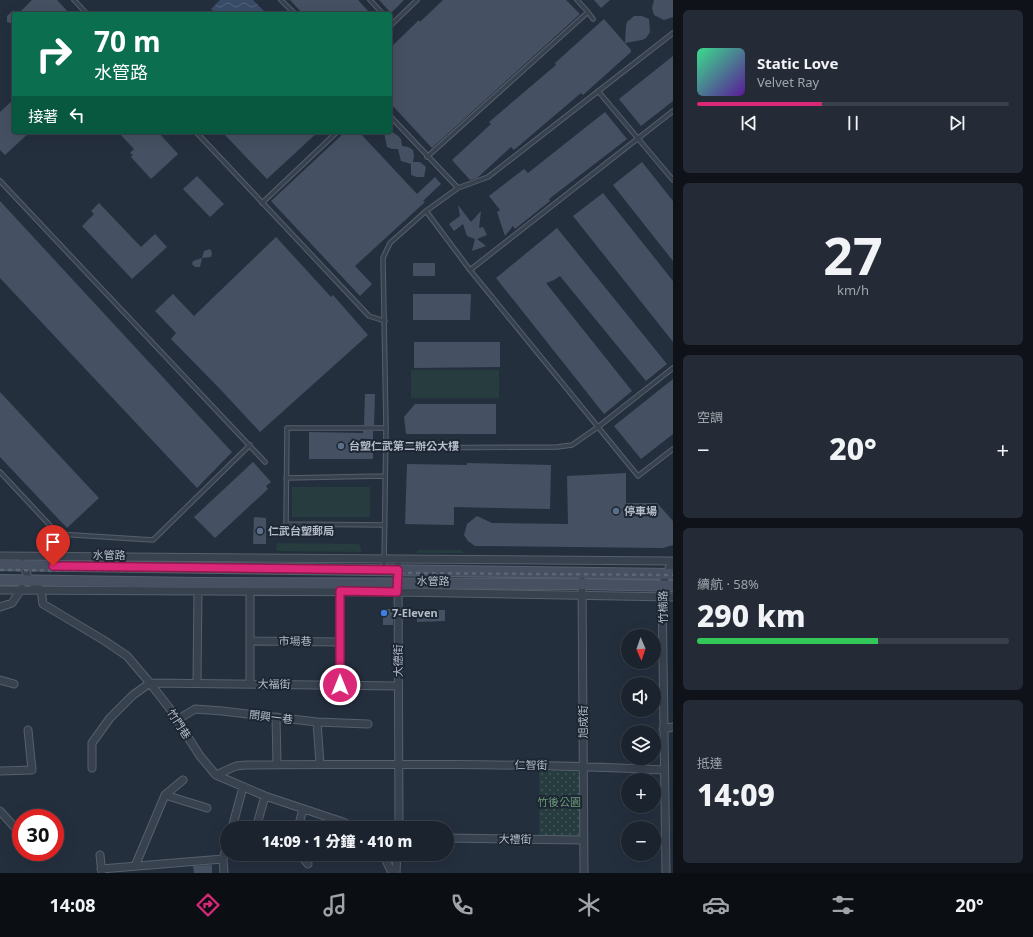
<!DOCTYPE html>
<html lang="zh-TW">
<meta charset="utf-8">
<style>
:root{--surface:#1b232e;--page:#242b36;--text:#f1f3f6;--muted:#a0a4aa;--line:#39404a;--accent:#db2777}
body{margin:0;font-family:"Noto Sans","Noto Sans TC",sans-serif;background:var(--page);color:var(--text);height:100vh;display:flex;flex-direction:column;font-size:15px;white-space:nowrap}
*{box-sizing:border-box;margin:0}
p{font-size:13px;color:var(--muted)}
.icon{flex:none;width:22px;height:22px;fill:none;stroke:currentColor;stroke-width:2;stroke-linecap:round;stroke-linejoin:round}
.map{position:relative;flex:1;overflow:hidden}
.details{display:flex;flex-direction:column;gap:10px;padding:10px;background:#0f1319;width:360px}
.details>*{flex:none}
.hud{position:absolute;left:12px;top:12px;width:380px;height:122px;border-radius:4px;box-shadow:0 4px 16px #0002,0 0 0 1px var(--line);background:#0b6e4f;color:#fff;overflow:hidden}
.needle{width:26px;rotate:178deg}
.tools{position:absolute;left:621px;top:629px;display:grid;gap:8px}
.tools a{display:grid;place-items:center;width:40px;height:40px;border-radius:50%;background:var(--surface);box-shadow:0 4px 16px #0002,0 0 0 1px var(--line);font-size:20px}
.speed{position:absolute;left:12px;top:809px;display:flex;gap:8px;font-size:20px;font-weight:700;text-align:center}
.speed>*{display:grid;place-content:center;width:52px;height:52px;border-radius:50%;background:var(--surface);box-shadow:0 4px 16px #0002,0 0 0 1px var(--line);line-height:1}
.speed .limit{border:6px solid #d22;background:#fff;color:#111}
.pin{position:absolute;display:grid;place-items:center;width:34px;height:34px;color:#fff;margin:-41px -17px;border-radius:50% 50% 50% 0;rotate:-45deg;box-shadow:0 0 4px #0007}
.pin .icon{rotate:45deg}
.me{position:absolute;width:44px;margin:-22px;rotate:0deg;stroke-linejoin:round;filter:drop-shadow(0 0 3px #0008)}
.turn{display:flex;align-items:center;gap:14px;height:84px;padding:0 16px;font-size:18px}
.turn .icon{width:52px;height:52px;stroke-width:2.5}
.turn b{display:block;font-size:28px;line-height:34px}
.then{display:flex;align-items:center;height:38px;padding:0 16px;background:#0003;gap:8px;font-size:15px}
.big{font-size:30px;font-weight:800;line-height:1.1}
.details .widget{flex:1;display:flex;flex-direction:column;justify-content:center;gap:6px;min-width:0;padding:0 14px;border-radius:6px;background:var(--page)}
.details .dial{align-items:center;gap:0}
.dial b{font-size:52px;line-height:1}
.song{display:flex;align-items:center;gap:12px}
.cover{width:48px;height:48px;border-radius:6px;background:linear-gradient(135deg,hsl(150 70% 55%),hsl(270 70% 35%))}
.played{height:4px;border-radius:2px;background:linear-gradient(90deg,var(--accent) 40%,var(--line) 40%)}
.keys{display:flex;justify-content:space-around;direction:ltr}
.heat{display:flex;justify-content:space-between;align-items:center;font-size:22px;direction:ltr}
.charge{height:6px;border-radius:3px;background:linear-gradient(90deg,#34c759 58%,var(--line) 0)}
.trip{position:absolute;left:220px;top:821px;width:234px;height:40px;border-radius:20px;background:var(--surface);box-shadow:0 4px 16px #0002,0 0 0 1px var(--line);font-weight:800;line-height:40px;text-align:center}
.dock{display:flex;height:64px;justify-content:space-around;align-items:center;background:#0b0e12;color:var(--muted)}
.dock .icon{width:28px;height:28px}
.dock .active{color:var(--accent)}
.dock b{font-size:18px;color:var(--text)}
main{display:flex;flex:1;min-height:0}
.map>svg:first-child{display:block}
.green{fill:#263c3f}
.park{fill:url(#park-dots)}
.water{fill:url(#water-waves)}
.building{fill:#455162}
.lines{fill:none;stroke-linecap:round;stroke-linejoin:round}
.lane-casing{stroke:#565f6c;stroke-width:5.5}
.street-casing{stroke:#565f6c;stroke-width:9}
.secondary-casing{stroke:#565f6c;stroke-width:12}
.lane{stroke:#38414e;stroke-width:3.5}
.street{stroke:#38414e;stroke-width:7}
.secondary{stroke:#465061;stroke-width:10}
.rail{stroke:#5a6575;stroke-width:2.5;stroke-dasharray:4 4;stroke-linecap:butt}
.route-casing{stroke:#8e194d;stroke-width:10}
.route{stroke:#db2777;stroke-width:7}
.service-dot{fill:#5c6f8a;stroke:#1d2633;stroke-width:1.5}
.shop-dot{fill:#3f7fe0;stroke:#1d2633;stroke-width:1.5}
.labels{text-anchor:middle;stroke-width:4;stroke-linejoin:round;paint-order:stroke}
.poi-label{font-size:11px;font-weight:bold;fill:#b4bcc9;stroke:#1d2633;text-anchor:start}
.street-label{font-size:11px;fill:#b4bcc9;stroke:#1d2633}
.park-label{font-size:11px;fill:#6b9a76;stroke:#1d2633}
</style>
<main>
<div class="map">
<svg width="673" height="873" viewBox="0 0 673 873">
<defs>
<pattern id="park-dots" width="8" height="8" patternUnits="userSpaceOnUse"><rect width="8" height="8" fill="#263c3f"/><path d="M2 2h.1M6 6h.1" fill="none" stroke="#435659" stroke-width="1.8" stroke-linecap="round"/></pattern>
<pattern id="water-waves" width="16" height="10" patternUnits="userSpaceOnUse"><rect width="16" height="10" fill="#394c67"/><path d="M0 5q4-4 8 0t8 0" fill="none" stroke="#53647b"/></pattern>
</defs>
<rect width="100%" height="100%" fill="#242f3e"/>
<path class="green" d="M411,370H499V398H411Z
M292,487H370V517H292Z
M277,543L359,544L362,552L276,551Z
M417,550H460L464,553H417Z"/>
<path class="park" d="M539,768H580V836H539Z"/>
<path class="water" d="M220,0H253L267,14H216L211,9Z"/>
<path class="building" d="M32,0H57L70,14H18Z
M290,0H358L371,14H303Z
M379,0H404L391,13Z
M443,0H566L580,14L432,148L390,103V48L419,20L420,22Z
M594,0H610L601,8Z
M654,0H673V17L664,20L654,15L652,8Z
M14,10V24L7,22V16Z
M634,16H642L649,19L650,32L646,38L642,40L625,43L626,26L627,22Z
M604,19L631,50V52L583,95L581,93L514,150L511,147L477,178L470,180L452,160L491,124L489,122L556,65L555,63Z
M673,56V101L641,126L619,99Z
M14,99V132H30L5,155L0,150V112Z
M605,112L627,139L549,199L550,201L515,229L513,226L505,236L497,212L500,210L489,196L524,169L528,173Z
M118,132H158L178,154L151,179L131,157L133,155L130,153L134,149Z
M222,132H318L267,179Z
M345,132H359L417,194L435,177L441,184L423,201L425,202L355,266L372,284L360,296L271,201Z
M384,132H392L397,135L401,139L402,146L408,147L413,150L414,155L413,162H420L426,167L424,177H417L411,175V164L401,161L398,149H392L387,147Z
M642,162L673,201V261L613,185Z
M197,176L224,204L210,217L183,189Z
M603,193L673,281V342L573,216Z
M0,201L232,452L197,488L0,278Z
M99,203L141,247L155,234L167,247L132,279L82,226L94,214L91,211Z
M458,205L471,222L481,211L479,228L483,227L487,235L477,239L486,246L472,251L475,239L467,236L463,224L454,231L449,224L460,216Z
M557,228L667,364L646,381L560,276L554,280L546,283L632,391L604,414L496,278Z
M276,237L331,297L333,295L368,335L260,432L221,390L171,339L176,333L155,311L173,294L194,316Z
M210,249L212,253L211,257L202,258L204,251Z
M202,258L200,267H195L192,264L193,261Z
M413,263H435V276H413Z
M413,294H471L470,320H413Z
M414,342H500V367L414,368Z
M673,379V434L641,459L614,426Z
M0,392L99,498L67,528L0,457Z
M365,394H375L374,425H364Z
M415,404H496V434H406L404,417Z
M363,431H373V459H309V432L363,433Z
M253,462L271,482L266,486L268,489L215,538L194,517Z
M467,463L551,465L550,509L454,507V525L405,524L407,464L467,465Z
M626,473V503H657L673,521V545L663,548L475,546L468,541L464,535L467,524L477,516L492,523L568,524L567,476Z
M254,517L266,518V544H253Z
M383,609H393V625H383Z
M417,610H445V621L417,622Z
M212,865V873H194L193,866Z"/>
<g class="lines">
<defs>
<path id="lane" d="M74,0L87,14
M281,0L295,14
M370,0L383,14
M577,0L588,12L593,19
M390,26L417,0
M598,91L673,180
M390,116L458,188
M196,132L369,316L385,321
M427,157L588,12
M0,181L265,462
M262,203L337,132
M426,211L470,270L638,476L673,449
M470,270L673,111
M385,448L557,447L572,445L598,427L673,368
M0,472L58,534L153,540L250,445
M286,478L385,476
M385,525L286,524L287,428H386
M384,569L386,428L383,258L390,243L426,211L458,188L488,177L673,33"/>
<path id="street" d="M0,556L673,561
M22,563L30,581L41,590L43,604L105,641L127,656L150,683L170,709L200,756L216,775L265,796L343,822L356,828
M398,566L399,828
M582,581L584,873
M0,590L397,592L673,597
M340,591V685
M0,607L12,603L22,588
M250,641L340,642
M0,680L14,684
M197,683L198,587
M250,684V591
M276,717L277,764
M177,720L195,709L222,711L317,722L368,724
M317,722L320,764
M663,729L673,727
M92,768V743L110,718L133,695L150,683L398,686
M0,771L32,770L28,730
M216,775L236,766L246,765C385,764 524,763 664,770
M165,795L207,808
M0,811L21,834
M232,828L243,787
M256,828L265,796
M298,828L303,809
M447,838L583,840
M292,854L303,858L308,864
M383,854L392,873
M100,855L102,873
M135,866L165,795L183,780
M101,869L223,859
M224,873L223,859L227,845
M396,873L397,854
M666,873L662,586L672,561"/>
<path id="secondary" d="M0,565L673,574
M0,580L198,583L582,584L673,586"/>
</defs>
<use href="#lane" class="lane-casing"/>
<use href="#street" class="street-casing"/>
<use href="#secondary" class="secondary-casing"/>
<use href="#lane" class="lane"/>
<use href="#street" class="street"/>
<use href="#secondary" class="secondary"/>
<path class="rail" d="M0,570L673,575"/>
</g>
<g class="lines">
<defs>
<path id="route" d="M53,566L398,570L397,592L340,591V685"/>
</defs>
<use href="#route" class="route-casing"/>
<use href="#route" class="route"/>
</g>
<g class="service-dot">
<circle cx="341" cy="446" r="4"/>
<circle cx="616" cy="511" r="4"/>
<circle cx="260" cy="531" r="4"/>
</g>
<circle class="shop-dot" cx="384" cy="613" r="4"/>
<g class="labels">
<g class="poi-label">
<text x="349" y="450">台塑仁武第二辦公大樓</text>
<text x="624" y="515">停車場</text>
<text x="268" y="535">仁武台塑郵局</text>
<text x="392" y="617">7-Eleven</text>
</g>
<g class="street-label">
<text transform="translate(109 555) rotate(1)" y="4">水管路</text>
<text transform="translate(433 581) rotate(1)" y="4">水管路</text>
<text transform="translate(663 607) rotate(-91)" y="4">竹楠路</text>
<text transform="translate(295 641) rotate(1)" y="4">市場巷</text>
<text transform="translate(398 661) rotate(-90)" y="4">大德街</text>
<text transform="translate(274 684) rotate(1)" y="4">大福街</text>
<text transform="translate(271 717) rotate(7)" y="4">閤興一巷</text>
<text transform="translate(583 722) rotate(-90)" y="4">旭成街</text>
<text transform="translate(179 724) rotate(57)" y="4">竹門巷</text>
<text transform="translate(531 765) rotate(1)" y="4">仁智街</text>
<text transform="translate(515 839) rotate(1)" y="4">大禮街</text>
</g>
<g class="park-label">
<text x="559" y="806">竹後公園</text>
</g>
</g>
</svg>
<div class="tools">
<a><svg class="needle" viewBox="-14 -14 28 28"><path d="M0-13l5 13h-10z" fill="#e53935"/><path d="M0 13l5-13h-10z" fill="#a0a4aa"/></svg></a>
<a><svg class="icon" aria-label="sound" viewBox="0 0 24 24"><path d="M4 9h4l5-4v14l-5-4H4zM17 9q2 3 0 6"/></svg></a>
<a><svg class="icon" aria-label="layers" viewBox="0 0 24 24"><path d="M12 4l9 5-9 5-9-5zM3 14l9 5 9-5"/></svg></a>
<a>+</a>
<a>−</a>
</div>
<div class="speed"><div class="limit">30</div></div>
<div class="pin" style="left:53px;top:566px;background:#d93025"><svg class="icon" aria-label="arrive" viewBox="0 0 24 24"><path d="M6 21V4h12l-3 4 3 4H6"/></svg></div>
<svg class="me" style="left:340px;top:685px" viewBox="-20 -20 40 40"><circle r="17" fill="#db2777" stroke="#fff" stroke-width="3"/><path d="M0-11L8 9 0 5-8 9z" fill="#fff"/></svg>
<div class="trip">14:09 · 1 分鐘 · 410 m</div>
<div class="hud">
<div class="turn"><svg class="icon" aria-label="right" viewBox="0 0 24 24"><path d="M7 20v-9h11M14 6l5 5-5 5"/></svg><div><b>70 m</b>水管路</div></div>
<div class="then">接著<svg class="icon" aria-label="left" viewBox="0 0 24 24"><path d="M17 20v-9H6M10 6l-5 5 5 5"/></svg></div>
</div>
</div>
<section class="details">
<div class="widget">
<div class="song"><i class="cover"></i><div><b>Static Love</b><p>Velvet Ray</p></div></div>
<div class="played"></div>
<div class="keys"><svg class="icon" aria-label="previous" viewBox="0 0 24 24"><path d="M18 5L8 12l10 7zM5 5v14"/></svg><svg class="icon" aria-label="pause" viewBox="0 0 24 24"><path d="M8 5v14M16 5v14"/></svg><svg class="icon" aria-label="next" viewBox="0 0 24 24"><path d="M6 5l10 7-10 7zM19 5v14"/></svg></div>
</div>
<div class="widget dial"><b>27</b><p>km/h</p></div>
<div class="widget"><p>空調</p>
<div class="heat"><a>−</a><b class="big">20°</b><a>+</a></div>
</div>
<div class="widget"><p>續航 · 58%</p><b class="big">290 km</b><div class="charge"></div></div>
<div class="widget"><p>抵達</p><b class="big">14:09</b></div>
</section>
</main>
<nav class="dock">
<b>14:08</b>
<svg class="icon active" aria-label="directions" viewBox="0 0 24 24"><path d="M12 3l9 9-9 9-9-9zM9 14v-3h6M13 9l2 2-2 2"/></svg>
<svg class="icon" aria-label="music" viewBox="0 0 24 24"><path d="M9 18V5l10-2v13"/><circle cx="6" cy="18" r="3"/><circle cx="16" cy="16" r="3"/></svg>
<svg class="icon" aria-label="phone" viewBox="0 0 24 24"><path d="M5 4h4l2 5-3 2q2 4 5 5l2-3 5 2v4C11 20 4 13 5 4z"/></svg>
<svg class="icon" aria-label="climate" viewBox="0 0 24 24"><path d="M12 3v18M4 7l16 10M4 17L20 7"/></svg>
<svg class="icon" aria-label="car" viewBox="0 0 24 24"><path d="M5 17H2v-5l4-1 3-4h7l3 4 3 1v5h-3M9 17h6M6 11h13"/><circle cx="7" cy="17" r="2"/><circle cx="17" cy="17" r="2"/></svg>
<svg class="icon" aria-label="filters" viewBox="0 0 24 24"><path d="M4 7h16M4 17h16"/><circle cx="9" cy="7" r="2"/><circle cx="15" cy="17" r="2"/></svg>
<b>20°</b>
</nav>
